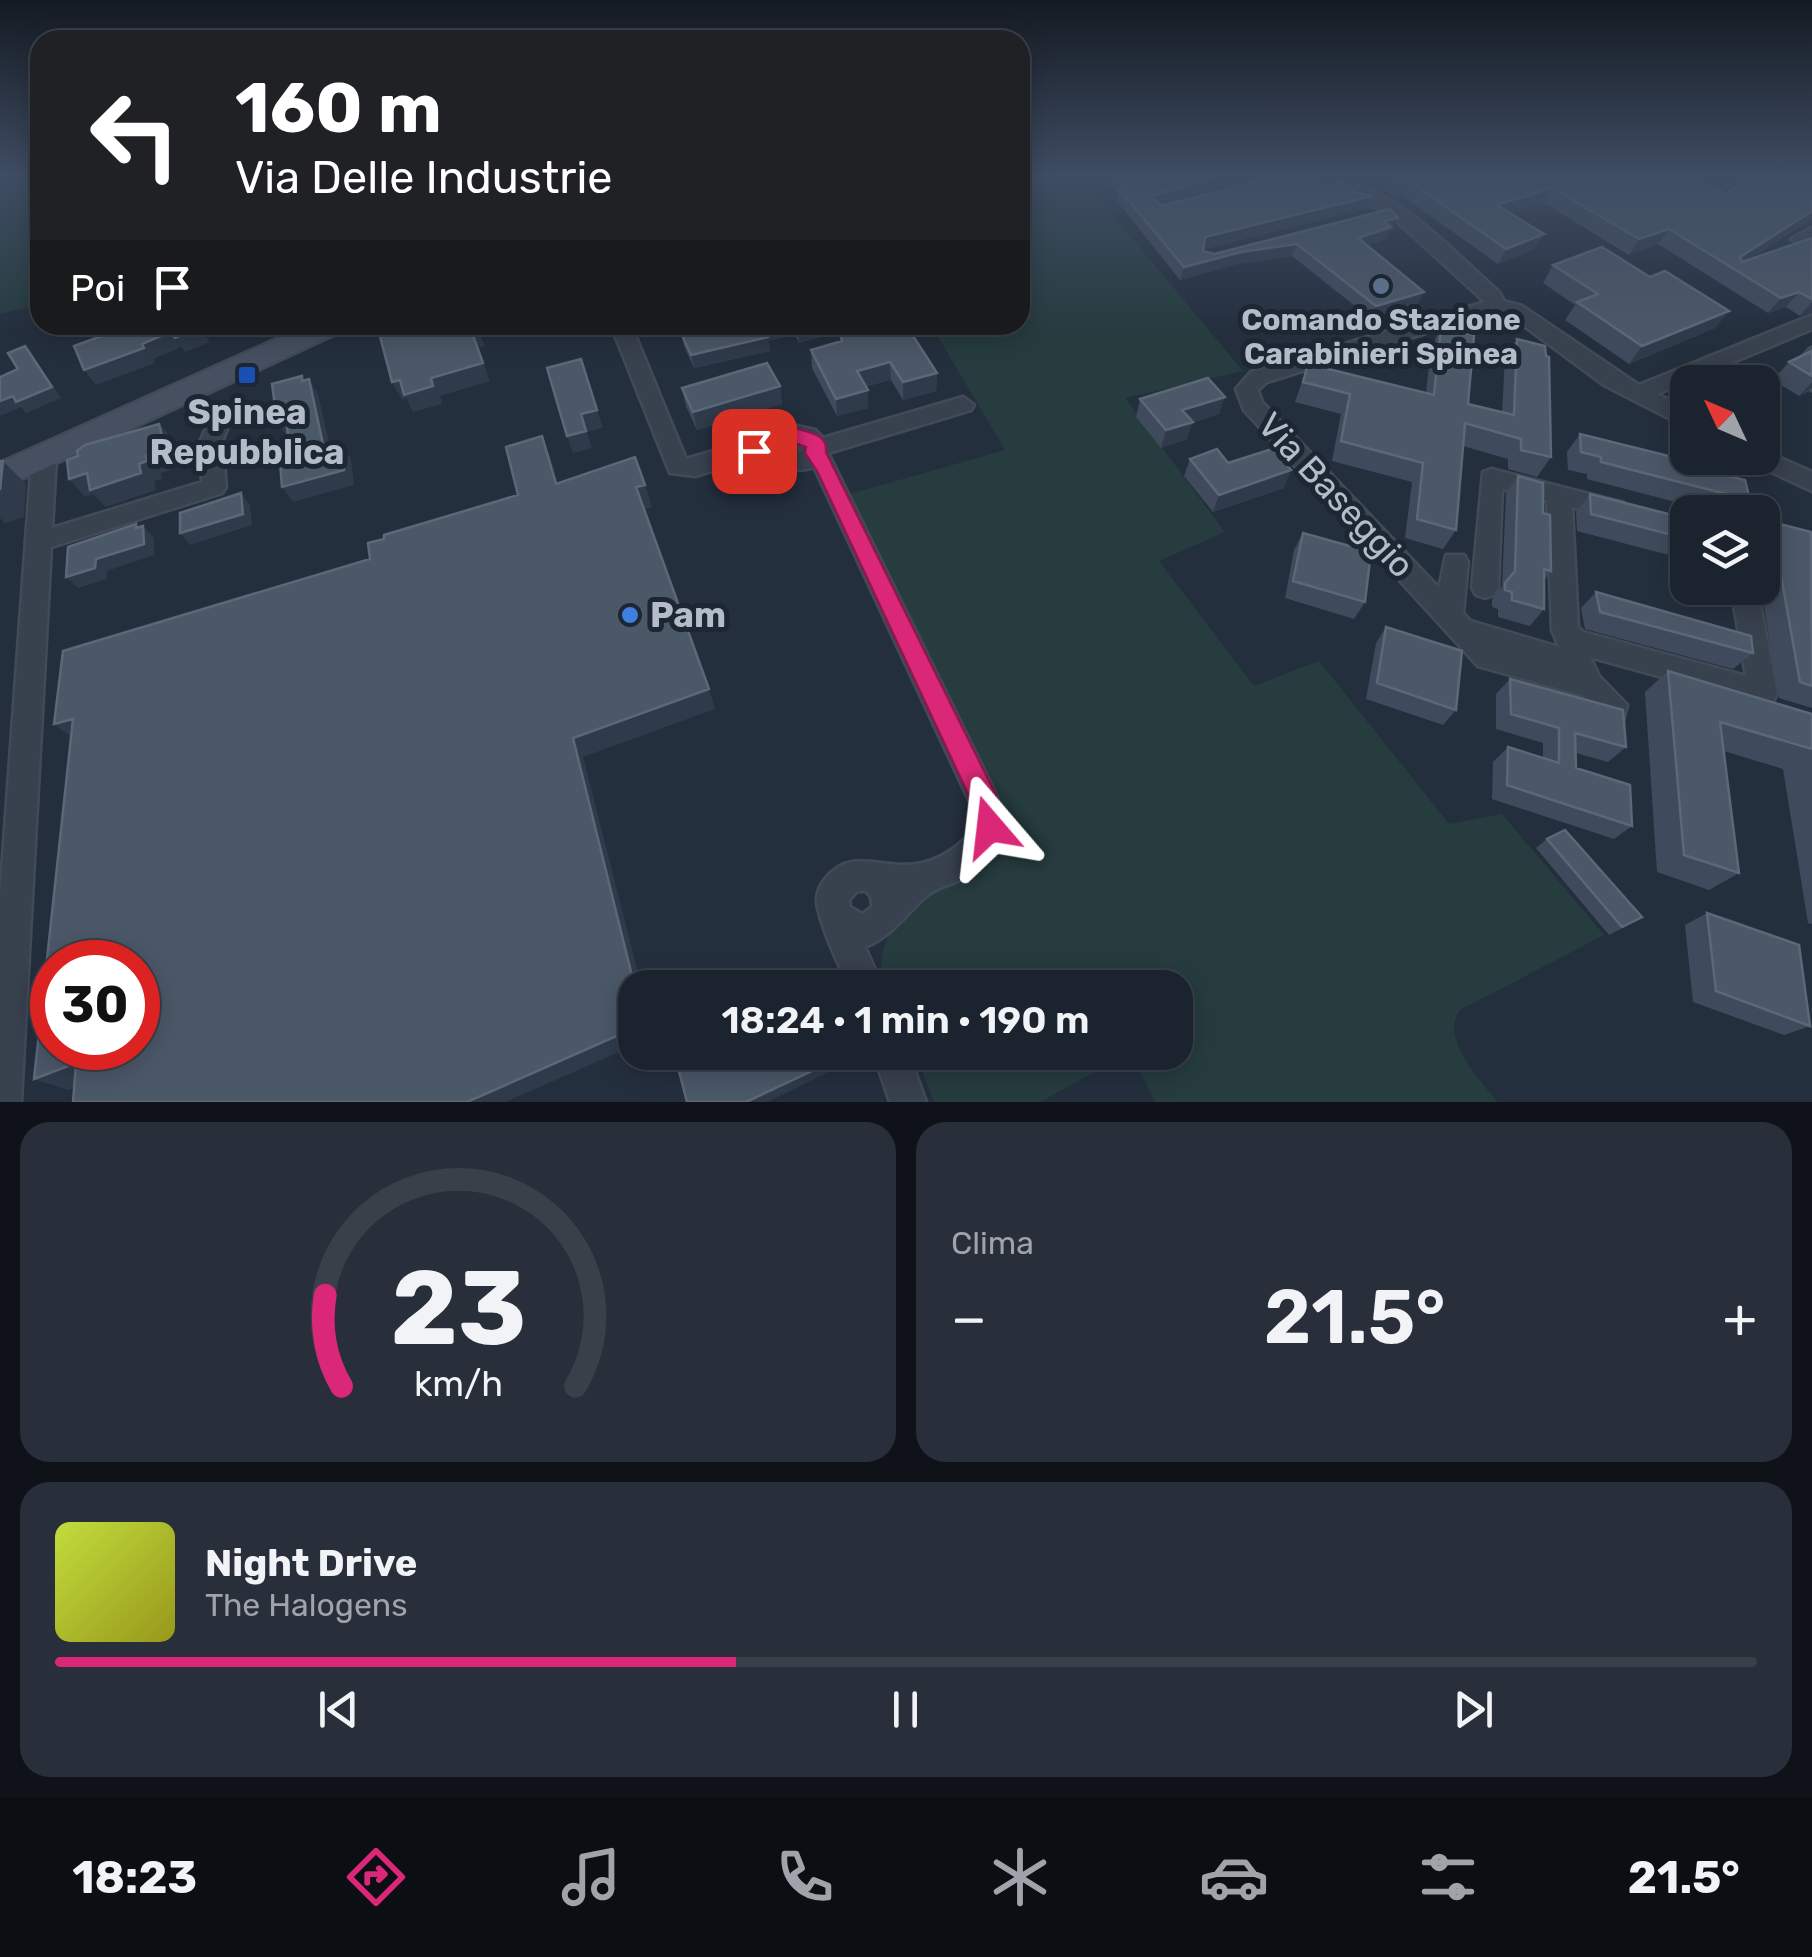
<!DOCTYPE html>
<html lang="it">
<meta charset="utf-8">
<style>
:root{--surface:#1b232e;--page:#282f3a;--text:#f1f3f6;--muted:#a0a4aa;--line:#39404a;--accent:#db2777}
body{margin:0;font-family:Rubik,sans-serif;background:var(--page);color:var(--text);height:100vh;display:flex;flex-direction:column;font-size:38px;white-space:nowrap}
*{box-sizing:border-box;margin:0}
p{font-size:32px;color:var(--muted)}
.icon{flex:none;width:55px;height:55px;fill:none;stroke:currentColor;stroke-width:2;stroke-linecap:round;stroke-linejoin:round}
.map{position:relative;height:1102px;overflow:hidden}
.drawer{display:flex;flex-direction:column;gap:20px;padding:20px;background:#0f1319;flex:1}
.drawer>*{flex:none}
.top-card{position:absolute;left:30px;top:30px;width:1000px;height:305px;border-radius:30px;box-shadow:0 5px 25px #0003,0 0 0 2px var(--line);background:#202124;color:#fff;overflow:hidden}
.needle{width:65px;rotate:314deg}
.fabs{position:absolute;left:1670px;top:365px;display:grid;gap:20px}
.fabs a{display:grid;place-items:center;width:110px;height:110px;border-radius:20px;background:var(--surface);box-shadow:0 5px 25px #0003,0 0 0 2px var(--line);font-size:50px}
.speed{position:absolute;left:30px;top:940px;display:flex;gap:20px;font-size:50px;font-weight:700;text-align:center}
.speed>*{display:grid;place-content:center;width:130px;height:130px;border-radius:50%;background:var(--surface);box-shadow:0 5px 25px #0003,0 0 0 2px var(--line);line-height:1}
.speed .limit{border:15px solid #d22;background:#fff;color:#111}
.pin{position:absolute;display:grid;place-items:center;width:85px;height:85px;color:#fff;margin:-42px;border-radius:20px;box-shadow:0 5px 15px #0006}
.me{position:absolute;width:110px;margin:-55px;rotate:343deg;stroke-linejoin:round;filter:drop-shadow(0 0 8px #0008)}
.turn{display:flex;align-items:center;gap:35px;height:210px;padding:0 40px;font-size:45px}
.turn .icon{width:130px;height:130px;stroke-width:2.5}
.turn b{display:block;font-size:70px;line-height:85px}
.then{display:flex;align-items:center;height:95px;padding:0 40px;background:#0003;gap:20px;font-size:38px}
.big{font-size:75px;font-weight:600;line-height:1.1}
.drawer .widget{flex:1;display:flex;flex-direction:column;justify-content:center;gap:15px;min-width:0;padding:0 35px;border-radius:30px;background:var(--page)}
.drawer .dial{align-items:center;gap:0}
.dial svg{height:260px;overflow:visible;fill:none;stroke:var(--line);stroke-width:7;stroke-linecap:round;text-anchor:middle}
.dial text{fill:var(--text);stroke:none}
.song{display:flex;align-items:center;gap:30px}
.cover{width:120px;height:120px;border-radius:15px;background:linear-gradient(135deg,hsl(70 70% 55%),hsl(60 70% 35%))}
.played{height:10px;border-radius:5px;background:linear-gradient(90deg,var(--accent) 40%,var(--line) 40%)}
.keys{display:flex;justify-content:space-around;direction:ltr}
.heat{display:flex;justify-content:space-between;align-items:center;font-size:55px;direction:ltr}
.drawer .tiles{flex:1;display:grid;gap:20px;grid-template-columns:1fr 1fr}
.widget:last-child{grid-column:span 2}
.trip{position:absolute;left:618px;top:970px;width:575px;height:100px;border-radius:30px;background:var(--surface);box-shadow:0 5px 25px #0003,0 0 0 2px var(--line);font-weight:600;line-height:100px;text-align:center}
.tab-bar{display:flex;height:160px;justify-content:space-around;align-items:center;background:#0b0e12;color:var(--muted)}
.tab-bar .icon{width:70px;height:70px}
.tab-bar .on{color:var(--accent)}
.tab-bar b{font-size:45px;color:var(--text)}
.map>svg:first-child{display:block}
.green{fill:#263c3f}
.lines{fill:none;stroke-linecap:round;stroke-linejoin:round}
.street-casing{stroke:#414a57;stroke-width:5}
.secondary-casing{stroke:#414a57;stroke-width:5}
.street{fill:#38414e;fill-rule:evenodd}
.secondary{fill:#465061;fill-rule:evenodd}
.wall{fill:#3f4b5c}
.shaded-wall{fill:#2f3b4b}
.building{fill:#4b5868;stroke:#5c6777;stroke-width:2.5;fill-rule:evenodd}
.route{fill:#db2777;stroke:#8e194d;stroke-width:2.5}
.service-dot{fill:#5c6f8a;stroke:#1d2633;stroke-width:4}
.transit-dot{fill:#1a4fb4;stroke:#1d2633;stroke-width:4}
.shop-dot{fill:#3f7fe0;stroke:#1d2633;stroke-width:4}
.labels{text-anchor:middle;stroke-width:10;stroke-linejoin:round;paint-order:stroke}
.far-poi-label{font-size:30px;font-weight:bold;fill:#b4bcc9;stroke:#1d2633}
.poi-label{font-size:35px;font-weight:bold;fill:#b4bcc9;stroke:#1d2633}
.street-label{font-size:35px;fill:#b4bcc9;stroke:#1d2633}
</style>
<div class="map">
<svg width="1812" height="1102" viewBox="0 0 1812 1102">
<rect width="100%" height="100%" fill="#242f3e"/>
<path class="green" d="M0,176H40V304L0,314Z
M1064,176H1080L1243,371L1125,398L1225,532L1159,561L1254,686L1319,661L1449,824L1502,814L1604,935L1460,1010C1439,1039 1480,1079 1497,1102H1155L1131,1053L1175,1052V988L883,987C879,973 881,956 886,942C909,875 1003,888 1010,827L850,494L1005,450L931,325H1020V186Z
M915,1053V1052L1129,1053L1040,1102H934Z"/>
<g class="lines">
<defs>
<path id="street" d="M1309,176C1386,176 1445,244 1499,292L1504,301L1522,306L1639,385L1812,315V329L1657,394L1688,410V428L1604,385L1508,314L1497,311L1267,382L1258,390L1262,402L1439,588L1446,555H1464L1468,562L1463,613L1470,621L1559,647L1552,630L1547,501L1502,489L1498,588L1494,595L1485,598L1476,595L1472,588L1483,472L1491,469L1624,503L1627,509L1624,515L1615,518L1572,507L1578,627L1583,632L1746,676L1731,588H1757L1777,693L1773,702L1763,705L1590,657L1599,676L1627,705L1623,721L1613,724L1603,721L1599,710L1582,695L1478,666L1244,410L1236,389L1251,372L1485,302L1389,214Z
M1718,176H1737L1715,197H1703V189Z
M1812,228V241L1800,245L1791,239Z
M611,325H631L686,459L797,426L815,430L823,438L963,397L974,405L971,410L828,453L1004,811C1003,842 989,867 960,880C949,885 935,888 925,897C904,916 892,936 865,947L883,988H849C838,962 824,935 818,908C815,897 818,888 825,879C851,846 882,870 917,864C939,860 954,850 970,834L974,811L816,471L814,467C795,473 783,469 774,452L695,476L670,473ZM800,441L803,448L800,454L797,448ZM857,891H866L871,897L872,907L862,914L850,907L849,900Z
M216,421L227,429L222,442L226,487L222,493L51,547L21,1102H0V897L32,457L44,449L56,457L52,528L202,482L200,442L208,423Z
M1762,450L1812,472V491L1754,464L1751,458H1762Z
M873,1052H908L926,1102H890Z"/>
<path id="secondary" d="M308,325H346L342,331L0,489V463Z"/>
</defs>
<use href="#street" class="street-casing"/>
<use href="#secondary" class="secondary-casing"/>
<use href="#street" class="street"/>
<use href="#secondary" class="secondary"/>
</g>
<path class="wall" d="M1100,176H1259L1161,205L1162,206L1323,186L1372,196L1367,208L1204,249L1203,251L1214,254L1398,218L1393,230L1389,231L1385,239L1367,246L1424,292L1418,304L1370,318L1292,256L1237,264L1180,280L1117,201L1118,194Z
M1379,176H1697L1696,178L1726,194L1812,176V219L1748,260L1812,238V312L1800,316L1786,307L1768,313L1658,244L1629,255L1544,203L1510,214L1535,249L1498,264L1404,197L1397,199L1381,187L1384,180Z
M1553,265L1650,277L1729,311L1715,328L1629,364L1565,320L1575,305L1543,283Z
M711,325H823L824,336L799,343L795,335L768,341L770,351L694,368L684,346L681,333Z
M1441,328L1468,404L1502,412L1505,359L1517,339L1551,457L1537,477L1508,469V459L1463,446L1456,530L1443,549L1405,538L1412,482L1332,461L1341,414L1295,402L1308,364L1426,393L1431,348Z
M840,331L937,373L936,391L903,400L891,380L866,386L868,390V408L837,416L812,368L811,350L840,342Z
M1812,345V393L1809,391L1799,396L1773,380L1789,362L1798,358L1808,347Z
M780,386L782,404L697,430L686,406L682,388Z
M1140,399L1219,414L1192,423L1187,439L1161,448L1136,417Z
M1580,434L1727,476L1750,500L1738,512H1714L1587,479V474L1568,470L1567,452Z
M1190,459L1228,463L1284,488L1213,512L1184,476Z
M1518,476L1543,513L1551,571L1544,580V609L1530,626L1498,617V609L1492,607V600L1502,587L1506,494Z
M1590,494L1688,519V560L1577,531L1576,512Z
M1764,520L1812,537V708L1779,698L1761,588H1762V521Z
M1303,533L1365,602L1354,619L1285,598L1294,550Z
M1596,592L1753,653L1733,669L1585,629L1581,608Z
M1386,627L1456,710L1443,725L1366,699L1376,643Z
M1668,671L1812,714V924L1808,923L1783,769L1724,751L1739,873L1709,890L1657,872L1645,692Z
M1510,679L1626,747L1608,762L1576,753V768L1632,826L1614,839L1492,799L1493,762L1508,747L1543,758V743L1496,729V694Z
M1547,839L1628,925L1609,935L1536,848Z
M1707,913L1810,1026L1784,1035L1693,1002L1685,925Z"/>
<path class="shaded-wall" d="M1220,176H1259L1149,208L1151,196Z
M1410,182L1404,197L1397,199L1403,184Z
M1552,188L1544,203L1489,220L1497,205Z
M1372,196L1367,208L1202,249L1205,237Z
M1812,211V219L1734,269L1740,257Z
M1398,218L1393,230L1389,231L1385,239L1353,251L1358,238L1384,221Z
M1669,229L1658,244L1629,255L1639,239Z
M1544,234L1535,249L1498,264L1506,249Z
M1297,244L1292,256L1237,264L1180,280L1184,267L1241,252Z
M1424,292L1418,304L1370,318L1376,306Z
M1799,292L1786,307L1768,313L1781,298Z
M1812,302V312L1800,316Z
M1729,311L1715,328L1629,364L1642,346Z
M70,325H97L76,332Z
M199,325L210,342L185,352L175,338Z
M235,325H265L240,333Z
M778,325H794L795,335L768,341L770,351L694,368L691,355L763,328Z
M814,325H823L824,336L799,343L798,329Z
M478,329L485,346L478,348L490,381L440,396L442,404L413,412L406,398L402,400L392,382L400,380L431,378L471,330Z
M170,332L181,347L153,359L155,363L96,385L84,370Z
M25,346L34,357L61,398L26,413L21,407L0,416V401L13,396Z
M890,362L891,380L858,389L857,371Z
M937,373L936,391L903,400V382Z
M309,379L318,394L334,464L324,449Z
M1812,382V388L1799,396Z
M780,386L782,404L697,430L693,412Z
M868,390V408L837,416L836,399Z
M1225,397L1219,414L1192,423L1187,439L1161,448L1166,430L1182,410Z
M597,410L603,428L587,432L592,448L573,453L567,436L581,414Z
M286,419L287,436L277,421Z
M159,424L174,441L179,467L161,473L162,479L154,481L156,490L106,507L93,494L85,497L69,479L146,456Z
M542,436L551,459L565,507L556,484Z
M342,444L351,459L354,485L293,502L282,487Z
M3,461L26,484L24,517L5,523L0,518V490Z
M1291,470L1284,488L1213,512L1219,495Z
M645,485L652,507L643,510L636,487Z
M241,493L250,505L252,525L190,545L180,533Z
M136,524L143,532V526L154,538V555L107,571V579L78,588L66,577L136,528Z
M709,689L715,709L583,757L642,988H635L573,738Z
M73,719L81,744L54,724Z
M635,1028V1045L506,1102H467Z
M831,1062L833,1070L767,1102H746Z
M76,1063L108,1074L68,1090L34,1079Z"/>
<path class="building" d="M1115,176H1220L1151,196L1162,206L1275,176H1312L1323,186L1344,182L1356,193L1372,196L1205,237L1203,251L1214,254L1390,209L1398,218L1384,221L1391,227L1358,238L1424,292L1376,306L1297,244L1241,252L1184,267L1119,189L1126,187Z
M1392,176H1693L1726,194L1746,176H1812V211L1740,257L1742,262L1812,238V299L1799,292L1781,298L1669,229L1639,239L1552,188L1497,205L1544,234L1506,249L1410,182L1403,184Z
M1602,247L1650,277L1665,271L1729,311L1642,346L1577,302L1598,294L1553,265Z
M132,325H198L200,327L175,338L170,332L142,344L144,348L84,370L74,346Z
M377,325H476L478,329L471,330L483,363L431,378L433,386L404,395L400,380L392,382Z
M711,325H778L763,328L768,337L691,355L681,333Z
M796,325H814L798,329Z
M863,325H906L937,373L903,382L890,362L857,371L868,390L836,399L811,350L842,341L840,331Z
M1441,328L1474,335L1468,404L1514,415L1517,339L1545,346L1546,356L1549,357L1551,457L1521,450V439L1465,423L1456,530L1417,519L1423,463L1341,441L1350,394L1303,382L1308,364L1434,395Z
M25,346L52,387L16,402L13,396L0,401V377L18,369L8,353Z
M1812,351V376L1789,362Z
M581,359L597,410L581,414L586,431L567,436L547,368Z
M767,363L780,386L693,412L682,388Z
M302,376V381L309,379L324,449L342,444L344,470L282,487L280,462L291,459L286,419L277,421L272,384Z
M1208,378L1225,397L1182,410L1193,422L1166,430L1140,399Z
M159,424L165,449L146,456L147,461L139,464L141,473L90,490L87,473L69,479L67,460L78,456L77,451L85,445Z
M1580,434L1725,470L1727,476L1745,480L1750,500L1601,462V457L1581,452Z
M542,436L556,484L635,457L645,485L636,487L709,689L573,738L635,988V1028L467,1102H73L76,1063L34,1079L73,719L54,724L63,651L370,559L368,543L384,539V535L518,495L506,447ZM52,962H138V1048H52Z
M1217,449L1228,463L1272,449L1291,470L1219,495L1190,459Z
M0,461H3L0,490Z
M1518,476L1543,483V513L1550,515L1551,571L1544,569V609L1512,600V592L1505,590V583L1515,571Z
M241,493L243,514L180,533V513Z
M1590,494L1688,519V539L1591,514Z
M1764,520L1811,532L1812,686L1800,682L1780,570L1772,567Z
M136,524V528L143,526L144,544L96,559L95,568L66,577L68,547Z
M1303,533L1371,552L1365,602L1293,581Z
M1596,592L1751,636L1753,653L1600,612Z
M1386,627L1462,651L1456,710L1377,683Z
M1668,671L1812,714V749L1720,722L1739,873L1684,855Z
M1510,679L1623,710L1626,747L1575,733L1576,768L1630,785L1632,826L1507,785L1508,747L1559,763V728L1511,714Z
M1565,830L1642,917L1622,927L1547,839Z
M1707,913L1799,945L1810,1026L1716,991Z
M799,973L804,988H767Z
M674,1052H827L831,1062L746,1102H687Z"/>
<linearGradient id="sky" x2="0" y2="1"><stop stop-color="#141a22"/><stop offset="0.53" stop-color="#3f4d63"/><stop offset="1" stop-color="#3f4d63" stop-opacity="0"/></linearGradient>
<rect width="1812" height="331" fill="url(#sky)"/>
<path class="route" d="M798,429C812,433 828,435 826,452L995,793L1003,827L999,837L990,841L980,837L968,794L817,471L805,453L806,447L798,444L754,459L744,451L747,446Z"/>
<circle class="service-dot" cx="1381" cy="286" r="10"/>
<rect class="transit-dot" x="237" y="365" width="20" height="20" rx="5"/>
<circle class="shop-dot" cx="630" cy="615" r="10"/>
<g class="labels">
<g class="far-poi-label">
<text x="1381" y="330">Comando Stazione<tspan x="1381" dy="34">Carabinieri Spinea</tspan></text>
</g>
<g class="poi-label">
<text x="247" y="424">Spinea<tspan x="247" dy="40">Repubblica</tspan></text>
<text x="650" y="627" text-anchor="start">Pam</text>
</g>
<g class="street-label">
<text transform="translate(1336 495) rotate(47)" y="12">Via Baseggio</text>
</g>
</g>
</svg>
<div class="fabs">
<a><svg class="needle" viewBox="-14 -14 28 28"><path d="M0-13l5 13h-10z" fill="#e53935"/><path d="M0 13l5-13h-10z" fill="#a0a4aa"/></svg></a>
<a><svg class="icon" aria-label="layers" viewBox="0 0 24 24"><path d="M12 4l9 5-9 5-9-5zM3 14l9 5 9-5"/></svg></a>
</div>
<div class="speed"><div class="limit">30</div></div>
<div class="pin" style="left:754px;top:451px;background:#d93025"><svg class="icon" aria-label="arrive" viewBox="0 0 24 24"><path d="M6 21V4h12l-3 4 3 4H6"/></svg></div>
<svg class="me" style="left:990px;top:827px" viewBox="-20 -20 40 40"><path d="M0-17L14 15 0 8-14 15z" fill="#db2777" stroke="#fff" stroke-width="4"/></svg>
<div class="trip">18:24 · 1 min · 190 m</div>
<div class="top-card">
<div class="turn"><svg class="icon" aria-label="left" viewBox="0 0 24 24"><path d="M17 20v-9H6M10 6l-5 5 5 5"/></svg><div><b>160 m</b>Via Delle Industrie</div></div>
<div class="then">Poi<svg class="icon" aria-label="arrive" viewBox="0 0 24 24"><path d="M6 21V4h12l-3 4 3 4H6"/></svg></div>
</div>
</div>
<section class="drawer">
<div class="tiles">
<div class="widget dial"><svg viewBox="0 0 100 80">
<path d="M14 69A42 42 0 1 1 86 69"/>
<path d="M14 69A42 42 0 0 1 9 41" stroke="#db2777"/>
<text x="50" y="56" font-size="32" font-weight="700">23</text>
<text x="50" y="72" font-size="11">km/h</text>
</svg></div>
<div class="widget"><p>Clima</p>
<div class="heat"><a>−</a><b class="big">21.5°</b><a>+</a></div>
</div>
<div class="widget">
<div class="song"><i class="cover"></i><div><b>Night Drive</b><p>The Halogens</p></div></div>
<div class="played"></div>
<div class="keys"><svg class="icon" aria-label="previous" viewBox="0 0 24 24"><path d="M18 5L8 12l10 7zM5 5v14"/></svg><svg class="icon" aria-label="pause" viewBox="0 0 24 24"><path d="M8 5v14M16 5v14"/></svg><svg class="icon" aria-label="next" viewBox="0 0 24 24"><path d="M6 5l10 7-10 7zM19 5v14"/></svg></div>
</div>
</div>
</section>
<nav class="tab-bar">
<b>18:23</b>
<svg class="icon on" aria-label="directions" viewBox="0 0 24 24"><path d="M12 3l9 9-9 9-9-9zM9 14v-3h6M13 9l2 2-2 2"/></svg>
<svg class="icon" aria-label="music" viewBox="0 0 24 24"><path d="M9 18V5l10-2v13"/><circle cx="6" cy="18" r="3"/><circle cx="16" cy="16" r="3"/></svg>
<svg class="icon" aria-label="phone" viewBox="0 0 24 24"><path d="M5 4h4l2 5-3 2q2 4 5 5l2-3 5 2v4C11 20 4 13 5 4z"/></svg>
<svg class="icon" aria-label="climate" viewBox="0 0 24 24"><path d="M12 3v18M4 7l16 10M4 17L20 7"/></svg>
<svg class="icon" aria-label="car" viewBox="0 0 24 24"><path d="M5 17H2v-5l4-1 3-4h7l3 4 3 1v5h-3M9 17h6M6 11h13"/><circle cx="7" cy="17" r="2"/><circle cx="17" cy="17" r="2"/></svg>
<svg class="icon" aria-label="filters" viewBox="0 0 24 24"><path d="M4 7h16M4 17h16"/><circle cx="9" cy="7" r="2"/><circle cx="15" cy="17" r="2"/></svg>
<b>21.5°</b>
</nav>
